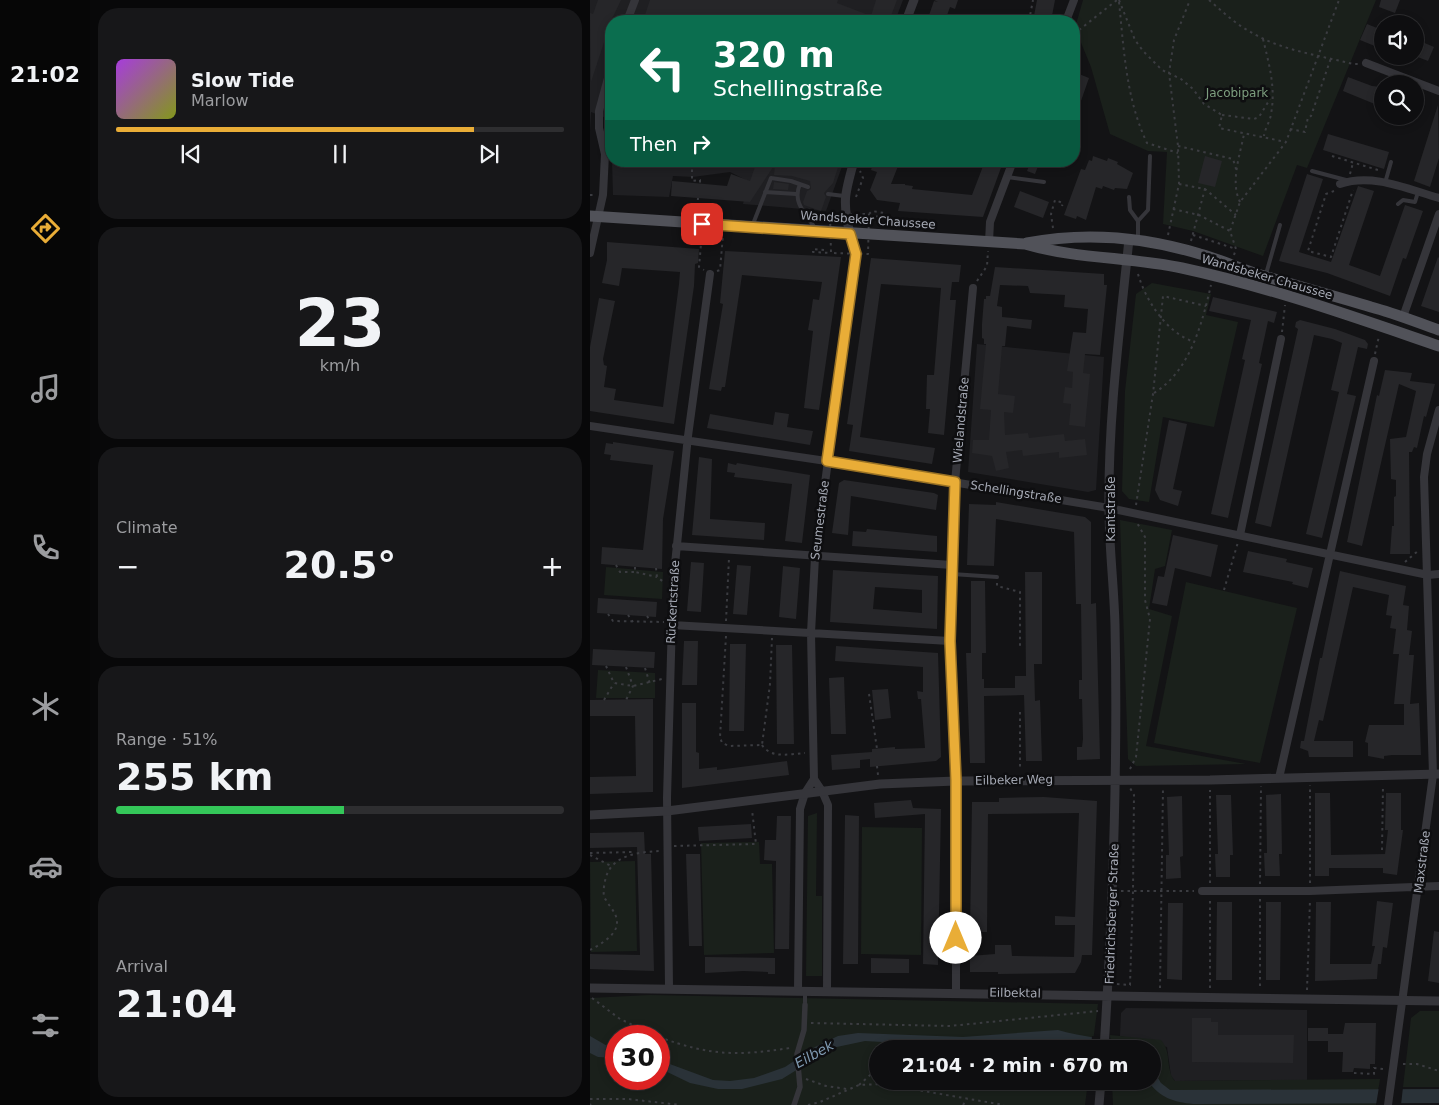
<!DOCTYPE html>
<meta charset="utf-8">
<style>
:root{--surface:#0e0e10;--page:#171719;--text:#f1f3f6;--muted:#9b9c9f;--line:#2e2e30;--accent:#e9ad37}
body{margin:0;font-family:"DejaVu Sans",sans-serif;background:var(--page);color:var(--text);height:100vh;display:flex;flex-direction:column;font-size:19px;white-space:nowrap}
*{box-sizing:border-box;margin:0}
p{font-size:16px;color:var(--muted)}
.icon{flex:none;width:28px;height:28px;fill:none;stroke:currentColor;stroke-width:2;stroke-linecap:round;stroke-linejoin:round}
.map{position:relative;flex:1;overflow:hidden}
.panel{display:flex;flex-direction:column;gap:8px;padding:8px;background:#080809;width:500px}
.panel>*{flex:none}
.hud{position:absolute;left:15px;top:15px;width:475px;height:152px;border-radius:20px;box-shadow:0 2px 8px #0003,0 0 0 1px var(--line);background:#0b6e4f;color:#fff;overflow:hidden}
.controls{position:absolute;left:784px;top:15px;display:grid;gap:10px}
.controls a{display:grid;place-items:center;width:50px;height:50px;border-radius:50%;background:var(--surface);box-shadow:0 2px 8px #0003,0 0 0 1px var(--line);font-size:25px}
.speed{position:absolute;left:15px;top:1025px;display:flex;gap:10px;font-size:25px;font-weight:700;text-align:center}
.speed>*{display:grid;place-content:center;width:65px;height:65px;border-radius:50%;background:var(--surface);box-shadow:0 2px 8px #0003,0 0 0 1px var(--line);line-height:1}
.speed .limit{border:8px solid #d22;background:#fff;color:#111}
.pin{position:absolute;display:grid;place-items:center;width:42px;height:42px;color:#fff;margin:-21px;border-radius:10px;box-shadow:0 2px 8px #0006}
.me{position:absolute;width:55px;margin:-28px;rotate:0deg;stroke-linejoin:round;filter:drop-shadow(0 0 4px #0008)}
.turn{display:flex;align-items:center;gap:18px;height:105px;padding:0 25px;font-size:22px}
.turn .icon{width:65px;height:65px;stroke-width:2.5}
.turn b{display:block;font-size:35px;line-height:42px}
.then{display:flex;align-items:center;height:48px;padding:0 25px;background:#0003;gap:10px;font-size:19px}
.big{font-size:38px;font-weight:700;line-height:1.1}
.panel .tile{flex:1;display:flex;flex-direction:column;justify-content:center;gap:8px;min-width:0;padding:0 18px;border-radius:20px;background:var(--page)}
.panel .dial{align-items:center;gap:0}
.dial b{font-size:65px;line-height:1}
.song{display:flex;align-items:center;gap:15px}
.cover{width:60px;height:60px;border-radius:8px;background:linear-gradient(135deg,hsl(280 70% 55%),hsl(70 70% 35%))}
.played{height:5px;border-radius:2px;background:linear-gradient(90deg,var(--accent) 80%,var(--line) 80%)}
.keys{display:flex;justify-content:space-around;direction:ltr}
.heat{display:flex;justify-content:space-between;align-items:center;font-size:28px;direction:ltr}
.charge{height:8px;border-radius:4px;background:linear-gradient(90deg,#34c759 51%,var(--line) 0)}
.trip{position:absolute;left:279px;top:1040px;width:292px;height:50px;border-radius:25px;background:var(--surface);box-shadow:0 2px 8px #0003,0 0 0 1px var(--line);font-weight:700;line-height:50px;text-align:center}
main{display:flex;flex:1;min-height:0}
.tab-bar{display:flex;flex-direction:column;width:90px;justify-content:space-around;align-items:center;background:#060606;color:var(--muted)}
.tab-bar .icon{width:35px;height:35px}
.tab-bar .active{color:var(--accent)}
.tab-bar b{font-size:22px;color:var(--text)}
.map>svg:first-child{display:block}
.built{fill:#1f1f22}
.green{fill:#1a201b;fill-rule:evenodd}
.water{fill:#2a3238}
.pier{fill:#131315}
.lines{fill:none;stroke-linecap:round;stroke-linejoin:round}
.stream{stroke:#2a3238;stroke-width:3}
.building{fill:#262629;fill-rule:evenodd}
.path{stroke:#3b3c41;stroke-width:2;stroke-dasharray:2.5 4;stroke-linecap:butt}
.service{stroke:#35353a;stroke-width:4}
.pedestrian{stroke:#35353a;stroke-width:5.5}
.minor{stroke:#35353a;stroke-width:8}
.tertiary{stroke:#35353a;stroke-width:9}
.primary{stroke:#515259;stroke-width:11}
.route-casing{stroke:#977024;stroke-width:12}
.route{stroke:#e9ad37;stroke-width:9}
.labels{text-anchor:middle;stroke-width:5;stroke-linejoin:round;paint-order:stroke}
.park-label{font-size:12px;fill:#7d9f7f;stroke:#0e0e10}
.street-label{font-size:12px;fill:#a6aab5;stroke:#0e0e10}
.water-label{font-size:14px;font-style:italic;fill:#7e98af;stroke:#0e0e10}
</style>
<main>
<nav class="tab-bar">
<b>21:02</b>
<svg class="icon active" aria-label="directions" viewBox="0 0 24 24"><path d="M12 3l9 9-9 9-9-9zM9 14v-3h6M13 9l2 2-2 2"/></svg>
<svg class="icon" aria-label="music" viewBox="0 0 24 24"><path d="M9 18V5l10-2v13"/><circle cx="6" cy="18" r="3"/><circle cx="16" cy="16" r="3"/></svg>
<svg class="icon" aria-label="phone" viewBox="0 0 24 24"><path d="M5 4h4l2 5-3 2q2 4 5 5l2-3 5 2v4C11 20 4 13 5 4z"/></svg>
<svg class="icon" aria-label="climate" viewBox="0 0 24 24"><path d="M12 3v18M4 7l16 10M4 17L20 7"/></svg>
<svg class="icon" aria-label="car" viewBox="0 0 24 24"><path d="M5 17H2v-5l4-1 3-4h7l3 4 3 1v5h-3M9 17h6M6 11h13"/><circle cx="7" cy="17" r="2"/><circle cx="17" cy="17" r="2"/></svg>
<svg class="icon" aria-label="filters" viewBox="0 0 24 24"><path d="M4 7h16M4 17h16"/><circle cx="9" cy="7" r="2"/><circle cx="15" cy="17" r="2"/></svg>
</nav>
<section class="panel">
<div class="tile">
<div class="song"><i class="cover"></i><div><b>Slow Tide</b><p>Marlow</p></div></div>
<div class="played"></div>
<div class="keys"><svg class="icon" aria-label="previous" viewBox="0 0 24 24"><path d="M18 5L8 12l10 7zM5 5v14"/></svg><svg class="icon" aria-label="pause" viewBox="0 0 24 24"><path d="M8 5v14M16 5v14"/></svg><svg class="icon" aria-label="next" viewBox="0 0 24 24"><path d="M6 5l10 7-10 7zM19 5v14"/></svg></div>
</div>
<div class="tile dial"><b>23</b><p>km/h</p></div>
<div class="tile"><p>Climate</p>
<div class="heat"><a>−</a><b class="big">20.5°</b><a>+</a></div>
</div>
<div class="tile"><p>Range · 51%</p><b class="big">255 km</b><div class="charge"></div></div>
<div class="tile"><p>Arrival</p><b class="big">21:04</b></div>
</section>
<div class="map">
<svg width="849" height="1105" viewBox="0 0 849 1105">
<rect width="100%" height="100%" fill="#131315"/>
<path class="built" d="M0,0H313L305,21H21V120L1,112L0,131Z
M22,161H254L236,211L153,204L158,181L140,172L103,177L83,176L79,197L23,195Z
M387,344L514,357L506,490L498,492L378,472Z
M536,1008L717,1010V1080L585,1081L581,1076L577,1047L530,1036L531,1013Z"/>
<path class="green" d="M493,0H786L717,168L707,165L673,256L603,231L573,224L577,152L558,151L520,134L501,67L485,28Z
M562,283L621,294L616,315L648,322L624,427L573,417L559,502L539,499L532,491L535,391L546,294Z
M530,520L582,530L575,566L565,569L559,609L582,616L556,746L656,764L546,766L538,759Z
M16,567L73,572L72,599L14,595Z
M596,582L707,608L670,763L564,743Z
M8,670L65,673V698H6Z
M227,813L226,896H232V976H216L218,816Z
M272,827L332,828L331,955L271,954Z
M169,842L170,864H182L184,953L114,955L111,843Z
M45,861L47,951L1,952L0,862Z
M60,995L508,1004L502,1049H288V1081H498L495,1105H0V998ZM26,1036H69V1079H26Z
M830,1011H849V1087H813L821,1018Z
M520,1035L571,1040C582,1052 575,1069 585,1081L790,1079L786,1105H523L522,1081H562V1049H521Z"/>
<path class="water" d="M468,1030C492,1037 521,1038 543,1049H491L468,1039L363,1046L275,1041L242,1048L192,1079L152,1089H128L100,1083L69,1068V1060L123,1080L140,1081L164,1078L195,1067L225,1047L248,1036L268,1033L373,1037Z
M0,1036L19,1047L26,1048V1058L8,1057L0,1053Z
M563,1070L571,1083L580,1090L849,1089V1103L603,1104C584,1102 570,1098 558,1081H562Z"/>
<path class="pier" d="M502,1036L528,1040L527,1049H501Z
M789,1087H813L811,1105H786Z"/>
<g class="lines">
<path class="stream" d="M413,1049L415,1043"/>
</g>
<path class="building" d="M8,0H31L21,21L1,82L0,13L3,14Z
M60,0H248L247,3L281,16L286,0H307L299,21H53Z
M344,0H368L365,9L360,7L355,21H337L344,1L348,2Z
M447,0H465L461,21H443Z
M791,0H810L805,13L789,7Z
M777,24L792,30V49L770,40Z
M825,39L844,47L838,61L825,56Z
M484,72L499,78L485,118H484Z
M758,77L782,86L792,87V107L753,91Z
M848,105L849,158L840,187L824,181Z
M738,134L799,152L794,169L733,150Z
M503,156L517,161L518,158L528,162L527,164L543,173L537,189L525,188L524,190L513,186L512,189L506,187L496,220L487,216L486,219L474,215L491,169L495,170L499,160L502,161Z
M615,156L632,161L625,187L608,183Z
M151,161H250L243,183L234,193L236,197L231,211L214,205L213,202L217,191L221,189L220,181L202,176L184,175L185,164L160,202L81,196L82,181L137,186L141,174L160,181L165,167Z
M284,161H310L301,184H315V185L323,186L322,189L382,195L395,161L412,165L393,217L308,211L310,203L287,200L280,190L287,172L281,170Z
M441,161H450L445,174L437,171Z
M717,174L733,179L709,252L741,262L768,186L784,191L759,265L790,276L815,205L833,211L816,259L813,258L800,296L737,273L689,261Z
M184,182L199,184L198,190L183,189Z
M430,191L459,202L453,218L424,207Z
M17,242L109,249L108,263L105,264L104,286L84,424L0,411V347L9,298L25,301L13,359L14,365L17,366L14,387L26,389L24,400L73,407L89,284L90,272L32,268L29,286L12,283L17,260Z
M135,251L251,257L229,410L214,408L223,331L218,330L221,313L223,299L229,300L232,282L152,275L135,387H132L131,391L119,389L133,304L130,303Z
M848,257L849,258V312L831,306Z
M281,258L371,265L369,282H362L360,300H366L354,435L338,433L340,409H336L337,375H344L351,288L291,284L270,437L345,448L342,464L259,451L263,425L257,424Z
M405,267L514,274V285H517L510,355L495,354L493,373L500,374L495,427L479,425L481,404L473,403L475,387L482,388L483,372L477,371L483,332L496,333L498,309L474,307L475,295L440,293L438,286L410,285L407,306L412,307V317L442,320L441,329L417,326L415,346H412L408,394L425,396L423,413L414,412L415,435L438,433L439,438L474,434L475,441L495,439L497,455L469,458V452L433,456L432,450L416,452L419,468L406,471L402,456L382,453L383,440H399L401,410L390,409L396,344H394V339L392,338V324L394,299H396V296H400Z
M623,297L687,312L684,323L678,321L669,363L672,364L638,518L621,514L655,360L652,359L661,320L619,311Z
M710,320L745,329L775,340L778,344L777,349L768,347L762,373L757,394L766,396L732,538L716,534L749,392L741,390L752,343L742,339L724,335L681,527L665,523L708,329L705,327L706,322Z
M795,370L822,373L820,381L845,384L836,417L834,416L827,448L824,447L822,452H819L820,554H800L802,526H804V497L806,496V480L801,479L800,439L816,437L826,391L809,384L772,546L757,542L787,395L789,396Z
M185,412L199,414L197,427L223,431L220,445L117,428L120,414L183,425Z
M579,420L597,424L583,489L592,491L588,506L570,500L565,490Z
M23,442L84,451L73,519L72,569L11,564L12,547L53,550L63,465L20,460L21,455L14,454L16,443L23,444Z
M109,457L122,459L120,519L175,523L174,540L102,535Z
M138,463L146,465L147,463L220,475L212,543L195,541L202,484L144,477L145,473L137,472Z
M254,480L344,493L348,495L346,510L261,496L258,535L242,533L249,483Z
M406,502L495,517L501,522V604L506,603L510,759L487,760V747H492L493,739L492,699H489V680H492L491,604H486L484,532L406,519L404,566L377,565L379,504L406,505Z
M277,529L347,536V552L262,546L263,531L276,532Z
M583,535L628,545L621,577L585,568L577,606L562,603L568,576L574,577Z
M658,551L697,559L696,562L723,568L718,588L702,584L703,582L653,572Z
M101,562L114,563L111,612L97,611Z
M147,565L161,566L157,615L143,614Z
M193,566L210,568L206,619L189,617Z
M243,570L348,576L347,629L240,622ZM285,587L332,590V613L283,609Z
M750,571L816,586L813,605L819,606L817,630L822,631L819,655H824L820,704L829,703L831,755H802L794,756V759L778,756V743L775,742L779,725H814V704H804L809,654H803L806,629L800,628L802,616L796,615L799,595L763,587L733,721L729,720L724,741H763V757H719L718,751L710,748L711,741H714L730,658H732Z
M435,572H452V664H444L445,701L450,700L452,761H436L434,695L394,696L395,763H380L376,653H381V581H395L396,653H392V679H394V688H425V676H436Z
M8,598L67,602L66,617L7,613Z
M94,641H108L107,685H92Z
M140,644H156L154,731H139Z
M186,645H202L204,744H187Z
M246,646L348,653L351,757L346,761L280,767V759L270,760V768L242,770L241,755L282,752V749L305,747V749L335,748L331,699H328L327,691L333,692V667L245,661Z
M3,649L65,652L64,668L2,665Z
M254,677L256,734H241L239,678Z
M298,689L301,718L285,720L282,690Z
M63,699V792L0,794V777L46,776L45,716H0V700Z
M92,703H106V752L109,753V769L127,767V770L197,761L199,775L92,788Z
M725,793H740L741,855L795,854L798,830H795L796,793H811V830H813L807,875L793,873V868H739V876H725Z
M691,794L692,854H689L690,876H675L674,853H677L676,795Z
M626,795H641L643,855H640V877H626L625,854H628Z
M592,796L593,856L590,857L591,878L576,879V855H579L577,797Z
M454,797L507,801L502,955H492L491,962L485,973L408,974V972H380V956L405,954V945H421L422,956L484,957L485,925H465V916L485,917L489,813L398,814L397,932H380L382,802H409V798Z
M321,800L323,808L351,809L348,965L333,964L335,814L285,818L284,803Z
M255,815L269,816L268,964H253Z
M187,816H201L199,949H185L186,861L174,860L175,840H186Z
M161,824L162,838L109,841L108,827Z
M54,832L55,854H61L64,971L0,969V954L50,955L47,847L0,848V833Z
M96,854H110L112,946H99Z
M787,901L803,903L797,948L793,947L791,964H788L787,979L725,981L726,902H741L740,964H781L785,946H782Z
M627,902H642V980H626Z
M676,902H691L690,980H676Z
M578,903H593L592,980L577,979Z
M844,931L849,932V983L838,981Z
M115,957L185,958V974H178V972L153,971L115,973Z
M281,958L319,959V973H281Z
M602,1018H621V1022H628V1035H704L703,1063L602,1062Z
M755,1023H786L785,1064H780V1069L764,1068L763,1072H752L753,1052H738V1041H718V1028H738V1034H753Z"/>
<g class="lines">
<path class="path" d="M529,0L545,40L553,51L572,70L591,79L603,89L614,104L632,115L629,128L696,142
M619,0C632,11 644,23 659,31C689,50 728,55 763,64H768
M529,2C534,50 536,99 557,143L588,153
M439,21L443,0
M484,34L527,0
M673,39C679,64 686,88 681,114C680,122 675,128 674,136
M632,115L664,119L669,117L680,99
M700,129L715,132L718,117L721,116L741,58
M588,146L643,159L646,169
M742,156L791,171
M102,163V181L110,180V183
M760,174L763,163
M589,184L615,189L646,215
M744,191L736,194L718,251L741,257L763,190
M0,195H5
M266,197L273,178L270,171
M650,202C640,182 650,155 654,134
M583,209L609,215L640,231
M107,213L108,198
M240,214H279L278,254L241,253Z
M279,214L282,211L294,213V217L279,216
M463,228L461,214L465,200L473,203L472,206
M112,233L109,267L114,270
M578,235L589,184L588,146L579,73L584,40L600,0
M603,235L646,249
M601,241L616,185
M234,250L223,249V252L241,253
M644,255L646,249L640,231L650,202L696,142L749,0
M127,271L130,270L133,235
M548,274C556,301 576,332 604,342
M387,281L397,266L398,251
M692,332L695,305
M785,354L789,336
M564,393C600,371 612,324 621,285
M546,505L563,394L573,296L616,306
M815,562L829,550
M26,565L30,572H45
M45,567V572L67,577
M66,568L67,577L75,583
M407,583V586L430,592V647
M634,590L648,542
M18,614L23,621L74,622
M38,615L43,622
M57,616L61,622
M136,621L139,558
M136,636L130,737L132,743L139,746L172,745L180,684L182,638
M16,666L24,683L43,686L72,679
M36,667L43,686L36,700
M55,668L60,684
M279,694L287,749
M14,700L24,683
M430,712V768
M172,745C181,759 200,754 215,753
M287,766L288,775
M540,769L546,757L560,619L555,600V537L546,521
M84,846L166,844L162,810
M792,850L793,785
M0,853L42,852
M0,855L21,866
M620,883V790
M720,883V785
M670,884L671,786
M531,891H604
M670,899V989
M0,950C9,945 22,938 26,928C30,916 21,909 16,900C12,895 14,887 15,881C20,855 48,852 70,851
M527,984L540,985L543,891L544,795L540,788
M570,988L573,788
M620,988V900
M717,990L720,900
M2,998L30,1019L66,1036
M221,1023L360,1026L508,1011
M69,1037C121,1056 147,1056 200,1048
M813,1064H827L849,1071
M764,1073L784,1074V1068L794,1069
M216,1079L236,1086L257,1089
M324,1081L331,1091
M269,1085L288,1068
M0,1099H38L90,1105
M0,1104L1,1105
M218,1105L230,1102L269,1085L293,1084L414,1105
M373,1105L377,1099"/>
<path class="service" d="M722,171L756,180
M417,177L454,182
M795,183L801,162
M210,184C202,202 215,213 225,228
M175,192L206,194
M238,194L254,196
M539,197L540,210L548,221V239
M808,204L813,200L825,202L828,192
M548,221L558,210L560,156
M163,224L181,178L201,181L218,187
M676,274L690,225
M362,574L407,577
M215,1005V992"/>
<path class="pedestrian" d="M204,1105L210,1087L207,1054L214,1030L215,1005"/>
<path class="minor" d="M37,21L45,0
M476,21L484,0
M776,63L849,91
M750,184C783,173 817,189 849,198
M399,242L400,222L423,161
M0,253L13,195L15,154L9,128V111L21,67
M813,317L849,214
M0,426L243,462L519,508L838,575L849,574
M650,535L691,339
M86,546L362,565
M82,625L360,641
M689,778L784,361
M612,891H720L849,886
M79,988L77,798L83,584L98,436L120,274
M208,989L210,809L215,793L224,779
M237,990L238,805L232,791L224,779L221,633L225,557L266,254L260,234
M366,992V791L360,641L362,565L365,482L383,288
M798,1105L843,775L834,477L837,454L849,410"/>
<path class="tertiary" d="M316,21L324,0
M260,234C252,201 255,193 264,161
M0,815L77,811L290,784L366,781L620,780L849,774
M0,988L849,1001
M514,1049C523,907 528,768 525,625C524,586 519,547 519,507C518,418 530,328 539,239
M509,1105L511,1081"/>
<path class="primary" d="M0,216L435,244C486,259 540,257 592,268C680,287 764,317 849,346
M437,243C494,232 554,237 610,254C632,260 653,270 674,276C710,287 745,296 781,307C804,313 826,322 849,330"/>
</g>
<g class="lines">
<defs>
<path id="route" d="M112,224L260,234L266,254L237,461L365,482L360,641L366,780V938"/>
</defs>
<use href="#route" class="route-casing"/>
<use href="#route" class="route"/>
</g>
<g class="labels">
<g class="park-label">
<text x="647" y="97">Jacobipark</text>
</g>
<g class="street-label">
<text transform="translate(278 220) rotate(4)" y="4">Wandsbeker Chaussee</text>
<text transform="translate(677 277) rotate(16)" y="4">Wandsbeker Chaussee</text>
<text transform="translate(371 420) rotate(-85)" y="4">Wielandstraße</text>
<text transform="translate(426 492) rotate(9)" y="4">Schellingstraße</text>
<text transform="translate(521 509) rotate(-90)" y="4">Kantstraße</text>
<text transform="translate(230 520) rotate(-83)" y="4">Seumestraße</text>
<text transform="translate(83 602) rotate(-87)" y="4">Rückertstraße</text>
<text transform="translate(424 780) rotate(-1)" y="4">Eilbeker Weg</text>
<text transform="translate(832 862) rotate(-83)" y="4">Maxstraße</text>
<text transform="translate(522 914) rotate(-88)" y="4">Friedrichsberger Straße</text>
<text transform="translate(425 993) rotate(1)" y="4">Eilbektal</text>
</g>
<g class="water-label">
<text transform="translate(224 1054) rotate(-29)" y="5">Eilbek</text>
</g>
</g>
</svg>
<div class="controls">
<a><svg class="icon" aria-label="sound" viewBox="0 0 24 24"><path d="M4 9h4l5-4v14l-5-4H4zM17 9q2 3 0 6"/></svg></a>
<a><svg class="icon" aria-label="search" viewBox="0 0 24 24"><circle cx="10" cy="10" r="6"/><path d="M15 15l6 6"/></svg></a>
</div>
<div class="speed"><div class="limit">30</div></div>
<div class="pin" style="left:112px;top:224px;background:#d93025"><svg class="icon" aria-label="arrive" viewBox="0 0 24 24"><path d="M6 21V4h12l-3 4 3 4H6"/></svg></div>
<svg class="me" style="left:366px;top:938px" viewBox="-20 -20 40 40"><circle r="19" fill="#fff"/><path d="M0-13L10 11 0 6-10 11z" fill="#e9ad37"/></svg>
<div class="trip">21:04 · 2 min · 670 m</div>
<div class="hud">
<div class="turn"><svg class="icon" aria-label="left" viewBox="0 0 24 24"><path d="M17 20v-9H6M10 6l-5 5 5 5"/></svg><div><b>320 m</b>Schellingstraße</div></div>
<div class="then">Then<svg class="icon" aria-label="right" viewBox="0 0 24 24"><path d="M7 20v-9h11M14 6l5 5-5 5"/></svg></div>
</div>
</div>
</main>
